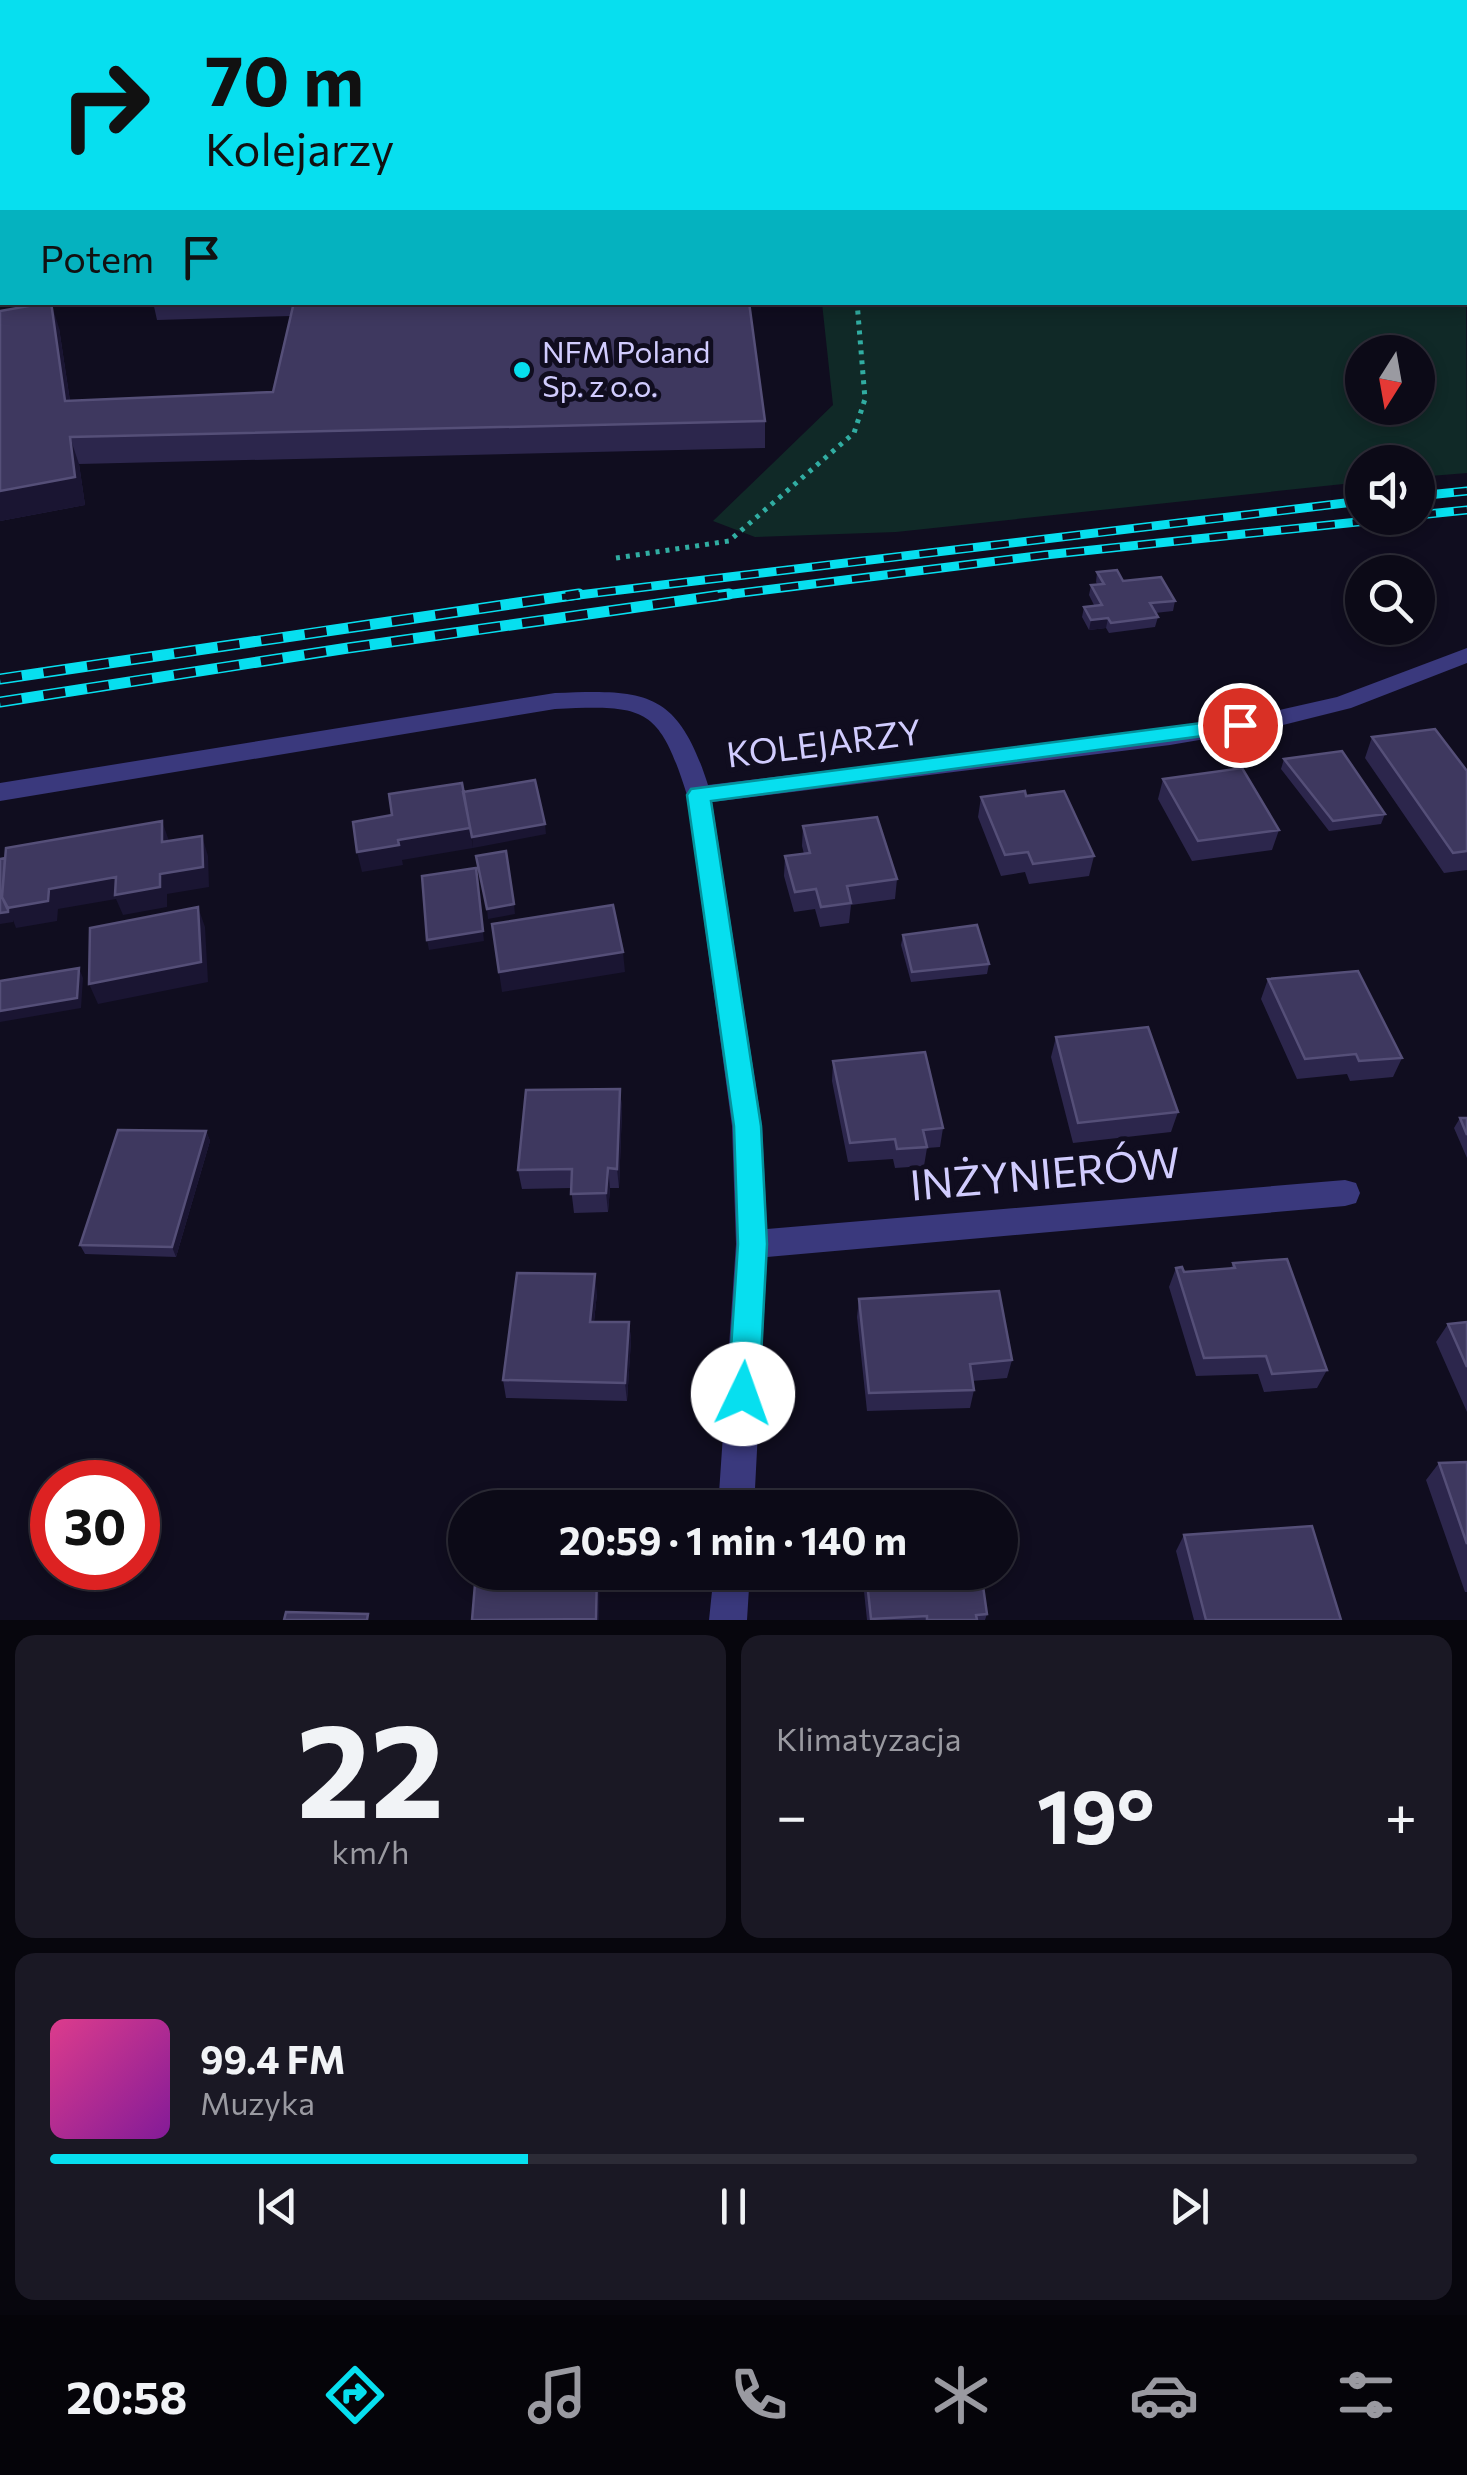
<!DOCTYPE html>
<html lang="pl">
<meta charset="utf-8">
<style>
:root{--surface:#0c0a17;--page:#1a1824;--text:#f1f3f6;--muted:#9a9aa1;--line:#2c2b36;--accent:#07dfef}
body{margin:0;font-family:Commissioner,sans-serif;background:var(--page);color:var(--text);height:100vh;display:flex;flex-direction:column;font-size:38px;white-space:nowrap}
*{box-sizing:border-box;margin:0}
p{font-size:32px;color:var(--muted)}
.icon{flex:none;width:55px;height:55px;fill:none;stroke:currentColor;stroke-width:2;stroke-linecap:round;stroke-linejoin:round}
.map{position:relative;height:1620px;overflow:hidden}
.drawer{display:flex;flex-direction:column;gap:15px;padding:15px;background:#07060d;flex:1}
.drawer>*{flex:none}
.top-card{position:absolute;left:0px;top:0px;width:1468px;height:305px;box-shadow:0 5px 15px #0003,0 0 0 2px var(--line);background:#07dfef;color:#111;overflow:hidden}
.needle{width:65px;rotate:191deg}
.fabs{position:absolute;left:1345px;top:335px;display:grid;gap:20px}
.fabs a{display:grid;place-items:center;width:90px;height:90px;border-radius:50%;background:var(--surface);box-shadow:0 5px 15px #0003,0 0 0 2px var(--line);font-size:50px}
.speed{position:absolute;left:30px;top:1460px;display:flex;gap:20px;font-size:50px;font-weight:700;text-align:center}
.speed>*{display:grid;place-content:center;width:130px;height:130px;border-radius:50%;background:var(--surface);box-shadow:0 5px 15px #0003,0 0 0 2px var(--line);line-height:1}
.speed .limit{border:15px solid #d22;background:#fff;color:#111}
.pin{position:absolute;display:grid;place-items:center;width:85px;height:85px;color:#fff;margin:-42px;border:5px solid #fff;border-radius:50%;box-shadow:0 2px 10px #0007}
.me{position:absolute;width:110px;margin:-55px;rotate:3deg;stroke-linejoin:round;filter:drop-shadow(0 0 8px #0008)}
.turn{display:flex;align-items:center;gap:35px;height:210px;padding:0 40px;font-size:45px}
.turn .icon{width:130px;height:130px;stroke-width:2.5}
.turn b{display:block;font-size:70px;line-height:85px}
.then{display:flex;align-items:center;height:95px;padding:0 40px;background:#0003;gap:20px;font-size:38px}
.big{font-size:75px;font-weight:700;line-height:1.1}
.drawer .widget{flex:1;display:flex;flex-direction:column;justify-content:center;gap:15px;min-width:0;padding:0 35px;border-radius:20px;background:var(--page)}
.drawer .dial{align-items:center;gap:0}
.dial b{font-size:130px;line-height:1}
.song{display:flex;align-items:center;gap:30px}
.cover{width:120px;height:120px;border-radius:15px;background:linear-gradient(135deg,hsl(330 70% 55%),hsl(290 70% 35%))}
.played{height:10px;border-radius:5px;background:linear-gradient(90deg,var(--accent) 35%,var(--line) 35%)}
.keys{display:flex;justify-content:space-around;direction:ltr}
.heat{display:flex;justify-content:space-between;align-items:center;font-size:55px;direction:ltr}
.drawer .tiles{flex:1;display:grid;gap:15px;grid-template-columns:1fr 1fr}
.widget:last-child{grid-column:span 2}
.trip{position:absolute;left:448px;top:1490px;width:570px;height:100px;border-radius:50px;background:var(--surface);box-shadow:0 5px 15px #0003,0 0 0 2px var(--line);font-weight:700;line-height:100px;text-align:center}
.dock{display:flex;height:160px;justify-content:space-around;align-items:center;background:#050409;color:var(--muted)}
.dock .icon{width:70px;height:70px}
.dock .active{color:var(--accent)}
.dock b{font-size:45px;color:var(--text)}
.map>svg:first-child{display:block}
.green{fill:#102927;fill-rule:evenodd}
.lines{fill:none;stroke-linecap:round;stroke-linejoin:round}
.path-far1{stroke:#31ada2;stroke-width:4;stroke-dasharray:2.5 4;stroke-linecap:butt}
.path{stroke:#31ada2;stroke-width:5;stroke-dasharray:4 6;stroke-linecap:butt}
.street{fill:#3a397d;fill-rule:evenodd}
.rail-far1-casing{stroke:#07dfef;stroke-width:9}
.rail-casing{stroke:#07dfef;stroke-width:11}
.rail-far1{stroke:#100d1f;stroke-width:6;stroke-dasharray:18;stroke-linecap:butt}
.rail{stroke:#100d1f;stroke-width:8;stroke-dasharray:22;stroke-linecap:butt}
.wall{fill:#2c264c}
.shaded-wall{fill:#1a1532}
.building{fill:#3e385f;stroke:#554f78;stroke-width:2.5}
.route{fill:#07dfef;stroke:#05919b;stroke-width:2.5}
.poi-dot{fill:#07dfef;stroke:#100d1f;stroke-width:4}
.labels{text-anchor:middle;stroke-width:10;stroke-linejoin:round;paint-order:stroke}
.far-poi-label{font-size:30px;fill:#d1ccfe;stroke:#100d1f;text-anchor:start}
.street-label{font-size:35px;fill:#d1ccfe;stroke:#100d1f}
.near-street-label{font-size:42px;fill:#d1ccfe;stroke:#100d1f}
</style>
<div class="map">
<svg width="1467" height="1620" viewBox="0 0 1467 1620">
<rect width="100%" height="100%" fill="#100d1f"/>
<path class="green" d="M0,0H1467V35L1465,2H2L0,53Z
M1465,67L1467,473L1418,477V462H1362V482L896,532L755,537L713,521L833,405L822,303L1465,302ZM1362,352H1418V408H1362Z"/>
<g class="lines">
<path class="path-far1" d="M404,0L413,2
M796,2L801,0
M1069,2L1108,0"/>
<path class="path" d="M616,558L729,541L854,433L865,399L857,302"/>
<path class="street" d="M1465,47H1467V55H1465Z
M0,58H2V66H0Z
M1467,648V663L1351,708L1275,727L1170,745L712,802L762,1126L767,1229L1345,1180L1356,1183L1360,1193L1356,1203L1345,1206L767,1257L754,1508H718L736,1244L732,1126L687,795C659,706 645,705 555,709L0,801V783L555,693C647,689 678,691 708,785L1170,729L1275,711L1337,697Z
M714,1572H750L747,1620H709Z"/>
<defs>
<path id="rail-far1" d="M1418,496L1467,491
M1418,515L1467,510
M562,597L1362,501
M709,597L1045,555L1395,518"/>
<path id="rail" d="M0,679L579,594
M0,702L348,648L729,594"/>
</defs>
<use href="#rail-far1" class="rail-far1-casing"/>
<use href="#rail" class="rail-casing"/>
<use href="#rail-far1" class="rail-far1"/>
<use href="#rail" class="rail"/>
</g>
<path class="wall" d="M153,302H749L765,421V448L79,464L85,505L0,521V311L59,328L70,401L273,392L291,316L157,320Z
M1097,572L1175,601L1173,611L1155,613L1158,617L1155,627L1109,633L1106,628L1089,630L1082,617L1084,607L1094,605L1089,595L1091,585L1097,584L1096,582Z
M1372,737L1467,771V870L1444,873L1365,758Z
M1284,759L1385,814L1381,824L1329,831L1281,769Z
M1163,779L1279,830L1272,850L1192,861L1158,799Z
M1026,796L1094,856L1089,876L1029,884L1025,872L1001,876L978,817L981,797Z
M803,826L897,879L895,899L851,905L849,923L820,927L815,909L794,912L784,876L785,856L804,854L802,846Z
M903,935L989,964L987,974L911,982L901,945Z
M1268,979L1402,1058L1393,1077L1350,1081L1347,1074L1297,1079L1261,999Z
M1056,1037L1178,1112L1171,1132L1073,1143L1051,1057Z
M833,1061L943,1128L940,1147L927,1148L924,1166L895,1168L893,1159L848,1162L832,1081Z
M620,1089L622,1109L619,1188H610L608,1212L574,1213L571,1188L522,1189L518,1170Z
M1460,1118H1467V1158L1454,1128Z
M206,1131L210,1141L176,1257L85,1254L80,1245Z
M1233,1263L1327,1370L1317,1388L1264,1392L1258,1374L1196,1376L1169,1287L1176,1268L1184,1272L1231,1268Z
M597,1293L594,1322H629L631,1340L627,1401L506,1398L503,1380Z
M859,1299L1012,1360L1007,1378L972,1381L974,1390L970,1408L867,1411L857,1317Z
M1467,1322V1412L1436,1342L1448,1324Z
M1467,1462V1592H1465L1426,1480L1439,1463Z
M1184,1535L1341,1620H1194L1176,1551Z
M862,1572H981L987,1614L985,1620H867Z"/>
<path class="shaded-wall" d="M51,302L59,328L74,428L65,401Z
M70,437L79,464L85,505L0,521V491Z
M1108,618L1106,628L1089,630L1091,620Z
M162,821L169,841L162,842Z
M545,824L546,834L473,848L472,837Z
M470,828L473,848L402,860L398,840Z
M202,836L208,856L209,887L167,894V907L123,915L116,899L58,909L57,921L16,928L13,920V922L0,924V913L7,908L49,889L116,877L160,874Z
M399,845L403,865L362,872L357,852Z
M476,868L484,941L429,950L427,940Z
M514,904L515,914L488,919L487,909Z
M198,907L205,927L208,982L98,1004L89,984Z
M623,952L625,972L502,992L499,972Z
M79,968L83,978L81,1008L0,1022V1011Z
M620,1089L622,1109L619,1188L617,1169Z
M206,1131L210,1141L176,1257L172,1247Z
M608,1168L610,1188L608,1212L606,1193Z
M595,1274L597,1293L592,1340L590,1322Z
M629,1322L631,1340L627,1401L625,1383Z
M597,1572H600L599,1620H597Z"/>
<path class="building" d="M51,302L65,401L273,392L294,302H749L765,421L70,437L75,477L0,491V311Z
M1117,570L1123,581L1161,577L1175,601L1150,603L1158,617L1111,623L1108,618L1091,620L1084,607L1102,605L1091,585L1104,584L1097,572Z
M1435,729L1467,771V851L1453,853L1372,737Z
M1342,751L1385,814L1333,821L1284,759Z
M1242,768L1279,830L1198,841L1163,779Z
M535,780L545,824L472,837L463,792Z
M462,783L470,828L398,840L399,845L357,852L353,822L392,815L389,794Z
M1025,791L1026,796L1064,791L1094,856L1033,864L1028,852L1005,855L981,797Z
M877,817L897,879L847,886L851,903L821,907L816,889L795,892L785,856L810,853L803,826Z
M162,821V842L202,836L203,867L160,874V887L115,895L116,877L49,889L48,901L7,908L2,897L6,848Z
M506,851L514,904L487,909L476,856Z
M5,858L2,897L8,908V912L0,913V859Z
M476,868L483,931L427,940L422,876Z
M613,905L623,952L499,972L492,924Z
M198,907L201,962L89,984L90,928Z
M977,925L989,964L912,972L903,935Z
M79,968L77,998L0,1011V981Z
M1358,971L1402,1058L1359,1061L1356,1054L1305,1059L1268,979Z
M1148,1027L1178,1112L1078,1123L1056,1037Z
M925,1052L943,1128L923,1130L927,1147L897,1149L895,1139L850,1143L833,1061Z
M620,1089L617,1169L608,1168L606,1193L571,1194L572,1169L518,1170L526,1090Z
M1460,1118H1467V1135Z
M118,1130L206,1131L172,1247L80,1245Z
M1287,1259L1327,1370L1272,1374L1266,1356L1204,1358L1176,1268L1182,1267L1184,1272L1235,1268L1233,1263Z
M517,1273L595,1274L590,1322H629L625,1383L503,1380Z
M999,1291L1012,1360L970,1364L974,1390L869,1393L859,1299Z
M1467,1322V1367L1448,1324Z
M1467,1462V1544L1439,1463Z
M969,1500L971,1508H860V1506Z
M1312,1526L1341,1620H1206L1184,1535Z
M476,1572H597L596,1619L472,1620Z
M866,1572H981L987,1614L976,1615L977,1620H927V1616L871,1619Z
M286,1612L368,1614L367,1620H284Z"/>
<path class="route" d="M1240,718L1251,725L1248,730L711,801L761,1126L767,1244L759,1394L754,1405L743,1409L732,1405L728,1394L738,1244L734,1126L687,795L691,789Z"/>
<circle class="poi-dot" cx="522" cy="370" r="10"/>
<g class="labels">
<g class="far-poi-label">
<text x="542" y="363">NFM Poland<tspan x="542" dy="34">Sp. z o.o.</tspan></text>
</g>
<g class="street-label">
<text transform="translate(824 744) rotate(-7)" y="12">KOLEJARZY</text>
</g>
<g class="near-street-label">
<text transform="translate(1045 1174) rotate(-5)" y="15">INŻYNIERÓW</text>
</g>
</g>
</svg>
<div class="fabs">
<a><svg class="needle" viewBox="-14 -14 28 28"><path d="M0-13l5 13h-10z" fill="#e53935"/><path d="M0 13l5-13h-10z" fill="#9a9aa1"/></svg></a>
<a><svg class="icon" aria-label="sound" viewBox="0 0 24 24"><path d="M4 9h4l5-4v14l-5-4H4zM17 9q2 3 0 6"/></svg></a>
<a><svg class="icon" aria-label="search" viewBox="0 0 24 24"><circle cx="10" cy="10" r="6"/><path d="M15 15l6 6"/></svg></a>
</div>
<div class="speed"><div class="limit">30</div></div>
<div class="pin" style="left:1240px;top:725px;background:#d93025"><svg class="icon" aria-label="arrive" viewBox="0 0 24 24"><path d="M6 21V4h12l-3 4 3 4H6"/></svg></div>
<svg class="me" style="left:743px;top:1394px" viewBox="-20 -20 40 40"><circle r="19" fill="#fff"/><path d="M0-13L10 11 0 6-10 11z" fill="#07dfef"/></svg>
<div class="trip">20:59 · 1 min · 140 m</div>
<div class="top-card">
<div class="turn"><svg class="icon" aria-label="right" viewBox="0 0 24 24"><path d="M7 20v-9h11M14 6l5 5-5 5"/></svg><div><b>70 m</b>Kolejarzy</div></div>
<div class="then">Potem<svg class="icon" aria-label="arrive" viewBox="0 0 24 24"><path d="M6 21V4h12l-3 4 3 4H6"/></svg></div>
</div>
</div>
<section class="drawer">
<div class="tiles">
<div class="widget dial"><b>22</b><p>km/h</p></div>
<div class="widget"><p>Klimatyzacja</p>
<div class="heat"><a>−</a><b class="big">19°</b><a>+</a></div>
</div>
<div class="widget">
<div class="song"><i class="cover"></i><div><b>99.4 FM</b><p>Muzyka</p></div></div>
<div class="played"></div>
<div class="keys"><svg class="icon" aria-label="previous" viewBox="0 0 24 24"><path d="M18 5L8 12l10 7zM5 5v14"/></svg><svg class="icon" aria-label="pause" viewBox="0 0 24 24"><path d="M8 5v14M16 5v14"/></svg><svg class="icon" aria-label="next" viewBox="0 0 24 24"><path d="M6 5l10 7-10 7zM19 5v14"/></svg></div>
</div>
</div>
</section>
<nav class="dock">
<b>20:58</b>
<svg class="icon active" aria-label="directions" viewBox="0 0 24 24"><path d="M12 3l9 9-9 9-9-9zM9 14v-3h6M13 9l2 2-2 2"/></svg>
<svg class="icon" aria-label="music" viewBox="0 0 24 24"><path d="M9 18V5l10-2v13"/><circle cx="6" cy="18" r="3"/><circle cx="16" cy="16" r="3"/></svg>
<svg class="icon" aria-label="phone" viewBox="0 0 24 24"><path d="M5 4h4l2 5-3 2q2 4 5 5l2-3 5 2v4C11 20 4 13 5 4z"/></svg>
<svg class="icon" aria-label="climate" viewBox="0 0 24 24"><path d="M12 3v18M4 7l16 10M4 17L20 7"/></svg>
<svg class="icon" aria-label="car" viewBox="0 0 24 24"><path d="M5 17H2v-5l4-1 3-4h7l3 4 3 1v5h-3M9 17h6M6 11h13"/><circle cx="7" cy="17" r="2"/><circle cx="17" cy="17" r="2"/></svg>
<svg class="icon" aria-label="filters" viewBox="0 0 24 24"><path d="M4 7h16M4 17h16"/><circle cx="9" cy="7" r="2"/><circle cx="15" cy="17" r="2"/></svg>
</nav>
